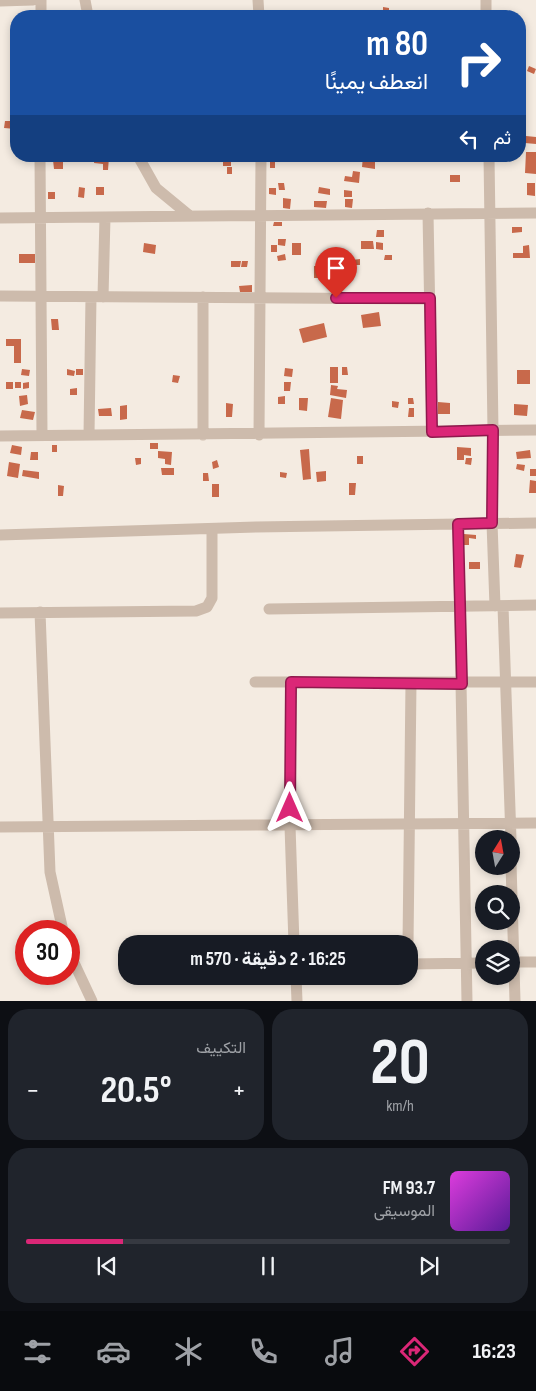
<!DOCTYPE html>
<html lang="ar">
<meta charset="utf-8">
<style>
:root{--surface:#171b24;--page:#20242c;--text:#f1f3f6;--muted:#9ea1a6;--line:#363941;--accent:#db2777}
body{margin:0;font-family:"Sofia Sans Condensed",Vazirmatn,sans-serif;background:var(--page);color:var(--text);direction:rtl;height:100vh;display:flex;flex-direction:column;font-size:19px;white-space:nowrap}
*{box-sizing:border-box;margin:0}
p{font-size:16px;color:var(--muted)}
.icon{flex:none;width:28px;height:28px;fill:none;stroke:currentColor;stroke-width:2;stroke-linecap:round;stroke-linejoin:round}
.map{position:relative;height:1001px;overflow:hidden;direction:ltr}
.side{display:flex;flex-direction:column;gap:8px;padding:8px;background:#0d0f14;flex:1}
.side>*{flex:none}
.top-card{position:absolute;left:10px;top:10px;width:516px;height:152px;border-radius:20px;box-shadow:0 2px 8px #0003;direction:rtl;background:#1a4fa0;color:#fff;overflow:hidden}
.needle{width:32px;rotate:11deg}
.controls{position:absolute;left:475px;top:830px;display:grid;gap:10px}
.controls a{display:grid;place-items:center;width:45px;height:45px;border-radius:50%;background:var(--surface);box-shadow:0 2px 8px #0003;font-size:25px}
.speed{position:absolute;left:15px;top:920px;display:flex;gap:10px;font-size:25px;font-weight:700;text-align:center}
.speed>*{display:grid;place-content:center;width:65px;height:65px;border-radius:50%;background:var(--surface);box-shadow:0 2px 8px #0003;line-height:1}
.speed .limit{border:8px solid #d22;background:#fff;color:#111}
.pin{position:absolute;display:grid;place-items:center;width:42px;height:42px;color:#fff;margin:-51px -21px;border-radius:50% 50% 50% 0;rotate:-45deg;box-shadow:0 0 5px #0007}
.pin .icon{rotate:45deg}
.me{position:absolute;width:55px;margin:-28px;rotate:0deg;stroke-linejoin:round;filter:drop-shadow(0 0 4px #0008)}
.turn{display:flex;align-items:center;gap:18px;height:105px;padding:0 15px;font-size:22px}
.turn .icon{width:65px;height:65px;stroke-width:2.5}
.turn b{display:block;font-size:35px;line-height:42px}
.then{display:flex;align-items:center;height:48px;padding:0 15px;background:#0003;gap:10px;font-size:19px}
.big{font-size:38px;font-weight:700;line-height:1.1}
.side .tile{flex:1;display:flex;flex-direction:column;justify-content:center;gap:8px;min-width:0;padding:0 18px;border-radius:20px;background:var(--page)}
.side .dial{align-items:center;gap:0}
.dial b{font-size:65px;line-height:1}
.song{display:flex;align-items:center;gap:15px}
.cover{width:60px;height:60px;border-radius:8px;background:linear-gradient(135deg,hsl(300 70% 55%),hsl(270 70% 35%))}
.played{height:5px;border-radius:2px;background:linear-gradient(90deg,var(--accent) 20%,var(--line) 20%)}
.keys{display:flex;justify-content:space-around;direction:ltr}
.heat{display:flex;justify-content:space-between;align-items:center;font-size:28px;direction:ltr}
.side .tiles{flex:1;display:grid;gap:8px;grid-template-columns:1fr 1fr}
.tile:last-child{grid-column:span 2}
.trip{position:absolute;left:118px;top:935px;width:300px;height:50px;border-radius:20px;background:var(--surface);box-shadow:0 2px 8px #0003;font-weight:700;line-height:50px;text-align:center;direction:rtl}
.tabs{display:flex;height:80px;justify-content:space-around;align-items:center;background:#090b0e;color:var(--muted)}
.tabs .icon{width:35px;height:35px}
.tabs .active{color:var(--accent)}
.tabs b{font-size:22px;color:var(--text)}
.map>svg:first-child{display:block}
.building{fill:#c8694b}
.lines{fill:none;stroke-linecap:round;stroke-linejoin:round}
.street{stroke:#cdbbac;stroke-width:11}
.route-casing{stroke:#8e194d;stroke-width:12}
.route{stroke:#db2777;stroke-width:9}
</style>
<div class="map">
<svg width="536" height="1001" viewBox="0 0 536 1001">
<rect width="100%" height="100%" fill="#f4ebe1"/>
<path class="building" d="M383,7L389,8V15H383Z
M529,66L536,69L534,74L527,71Z
M5,121H16V129L4,128Z
M526,136L536,137V144L525,143Z
M526,152H536V174L525,173Z
M95,156L109,157L108,170H103V164L94,163Z
M184,156H193V161L185,162Z
M363,156H375V169L362,167Z
M223,158H231V166H223Z
M63,159V169H54L53,160Z
M270,159H275V168H270Z
M227,167H232V174H227Z
M353,171L360,172L359,183L344,181L345,176L352,177Z
M450,175H460V182H450Z
M278,183H284L285,190H279Z
M527,183H535V196L527,195Z
M79,187L85,188L84,198L78,197Z
M96,187H104V195H96Z
M319,187L330,189V195L318,193Z
M269,188H276V195L269,194Z
M344,190L352,191V197H344Z
M48,192H55V199H48Z
M283,198L291,199L290,209L283,208Z
M345,199H353L352,208L345,207Z
M314,201H327L326,208L314,207Z
M274,222H282V226H273Z
M512,227H522V232L512,233Z
M377,230H384V237H376Z
M278,239H286L285,246L278,245Z
M361,241H373L374,249H361Z
M376,242L383,243V250L376,249Z
M144,243L156,245L155,254L143,252Z
M292,243H301V255H292Z
M271,245H277V252H271Z
M529,245L530,258H513V253H523V246Z
M19,254H35V263H19Z
M285,254L286,260L278,261L277,256Z
M385,255H392V260H384Z
M360,259V265H352V260Z
M345,260V267H331V261Z
M231,261H241L240,267H231Z
M242,261H248L247,267H241Z
M314,266H329V278H314Z
M252,285V292H240L239,286Z
M379,312L381,326L363,328L361,315Z
M51,319H58L59,330H52Z
M324,323L327,337L303,343L299,329Z
M6,339H21V363H14V346H6Z
M330,367H338V383H330Z
M342,367H347L348,375H342Z
M285,368L293,369L292,377L284,376Z
M22,369L30,370L29,376L21,375Z
M67,369L75,371L74,376L67,375Z
M76,369H83V375H76Z
M517,370H530V384H517Z
M173,375L180,376L178,383L172,382Z
M6,382H13V389H6Z
M15,382H21V388H15Z
M29,382V388L23,389V383Z
M284,382H291L290,391H284Z
M331,385L338,386L337,389L347,390L346,398L330,395Z
M77,388V395H70V389Z
M27,395L28,404L20,406L19,396Z
M285,396V404H278V397Z
M299,398H308L307,411L299,410Z
M331,398L343,400L341,419L328,417Z
M408,398H413L414,404H408Z
M392,401L399,402L398,408L392,407Z
M438,402L450,403V414H438Z
M226,403L233,404L232,417H226Z
M514,404L528,405L527,416L514,415Z
M127,405V419L120,420V406Z
M111,408L112,416H99L98,409Z
M409,408H414V417H408Z
M22,410L35,412L33,420L20,418Z
M150,443H158V449H150Z
M12,445L22,447L21,455L10,453Z
M52,445H57V452H52Z
M457,447L471,448V456L464,455V460H457Z
M309,449L311,479L303,480L300,450Z
M530,450L531,458L517,459L516,452Z
M158,451L172,452L171,465L165,464V459L158,458Z
M31,452H38V460H30Z
M357,456H363V464H357Z
M135,458H141V464L136,465Z
M466,458H472L471,465L465,464Z
M217,460L219,467L213,469L212,462Z
M9,462L20,464L18,478L7,476Z
M517,464L525,465L524,471L516,469Z
M161,468H174V475H162Z
M530,469H536V476H530Z
M23,470L39,472V479L22,476Z
M326,471V481L317,482L316,472Z
M280,472L287,473L286,478L280,477Z
M203,473H208L209,481H203Z
M530,480L536,481V493H529Z
M349,483H356L355,495H349Z
M212,484H219V497H212Z
M58,485L64,486L63,496H58Z
M464,534L476,535V539L469,538V545H464Z
M516,554L524,555L521,568L514,567Z
M469,562H480V569H469Z"/>
<g class="lines">
<path class="street" d="M85,0L88,16
M258,0L259,16
M486,0V16
M0,1L33,0
M41,16V0
M40,156L42,435
M138,156L156,188L190,216
M489,156L493,431L492,523L495,606
M428,213L432,432
M0,218L536,213
M0,296L430,299
M103,297L105,217
M203,297V435
M89,435L91,297
M259,435L261,156
M0,436L536,430
M458,524L467,1001
M0,535L256,527L536,523
M503,606L511,839
M269,609L536,605
M40,612L50,872L63,931
M0,613L196,611L207,607L212,598V529
M255,682H536
M291,682L290,826L294,944
M0,827L536,823
M511,863L515,1001
M408,944L411,683
M69,952L92,1001
M511,962H536
M409,964L484,963
M296,976L297,1001"/>
</g>
<g class="lines">
<defs>
<path id="route" d="M290,808L291,682L462,684L458,524L492,523L493,430L432,432L430,298H336"/>
</defs>
<use href="#route" class="route-casing"/>
<use href="#route" class="route"/>
</g>
</svg>
<div class="controls">
<a><svg class="needle" viewBox="-14 -14 28 28"><path d="M0-13l5 13h-10z" fill="#e53935"/><path d="M0 13l5-13h-10z" fill="#9ea1a6"/></svg></a>
<a><svg class="icon" aria-label="search" viewBox="0 0 24 24"><circle cx="10" cy="10" r="6"/><path d="M15 15l6 6"/></svg></a>
<a><svg class="icon" aria-label="layers" viewBox="0 0 24 24"><path d="M12 4l9 5-9 5-9-5zM3 14l9 5 9-5"/></svg></a>
</div>
<div class="speed"><div class="limit">30</div></div>
<div class="pin" style="left:336px;top:298px;background:#d93025"><svg class="icon" aria-label="arrive" viewBox="0 0 24 24"><path d="M6 21V4h12l-3 4 3 4H6"/></svg></div>
<svg class="me" style="left:290px;top:808px" viewBox="-20 -20 40 40"><path d="M0-17L14 15 0 8-14 15z" fill="#db2777" stroke="#fff" stroke-width="4"/></svg>
<div class="trip">16:25 · 2 دقيقة · 570 m</div>
<div class="top-card">
<div class="turn"><svg class="icon" aria-label="right" viewBox="0 0 24 24"><path d="M7 20v-9h11M14 6l5 5-5 5"/></svg><div><b>80 m</b>انعطف يمينًا</div></div>
<div class="then">ثم<svg class="icon" aria-label="left" viewBox="0 0 24 24"><path d="M17 20v-9H6M10 6l-5 5 5 5"/></svg></div>
</div>
</div>
<section class="side">
<div class="tiles">
<div class="tile dial"><b>20</b><p>km/h</p></div>
<div class="tile"><p>التكييف</p>
<div class="heat"><a>−</a><b class="big">20.5°</b><a>+</a></div>
</div>
<div class="tile">
<div class="song"><i class="cover"></i><div><b>93.7 FM</b><p>الموسيقى</p></div></div>
<div class="played"></div>
<div class="keys"><svg class="icon" aria-label="previous" viewBox="0 0 24 24"><path d="M18 5L8 12l10 7zM5 5v14"/></svg><svg class="icon" aria-label="pause" viewBox="0 0 24 24"><path d="M8 5v14M16 5v14"/></svg><svg class="icon" aria-label="next" viewBox="0 0 24 24"><path d="M6 5l10 7-10 7zM19 5v14"/></svg></div>
</div>
</div>
</section>
<nav class="tabs">
<b>16:23</b>
<svg class="icon active" aria-label="directions" viewBox="0 0 24 24"><path d="M12 3l9 9-9 9-9-9zM9 14v-3h6M13 9l2 2-2 2"/></svg>
<svg class="icon" aria-label="music" viewBox="0 0 24 24"><path d="M9 18V5l10-2v13"/><circle cx="6" cy="18" r="3"/><circle cx="16" cy="16" r="3"/></svg>
<svg class="icon" aria-label="phone" viewBox="0 0 24 24"><path d="M5 4h4l2 5-3 2q2 4 5 5l2-3 5 2v4C11 20 4 13 5 4z"/></svg>
<svg class="icon" aria-label="climate" viewBox="0 0 24 24"><path d="M12 3v18M4 7l16 10M4 17L20 7"/></svg>
<svg class="icon" aria-label="car" viewBox="0 0 24 24"><path d="M5 17H2v-5l4-1 3-4h7l3 4 3 1v5h-3M9 17h6M6 11h13"/><circle cx="7" cy="17" r="2"/><circle cx="17" cy="17" r="2"/></svg>
<svg class="icon" aria-label="filters" viewBox="0 0 24 24"><path d="M4 7h16M4 17h16"/><circle cx="9" cy="7" r="2"/><circle cx="15" cy="17" r="2"/></svg>
</nav>
